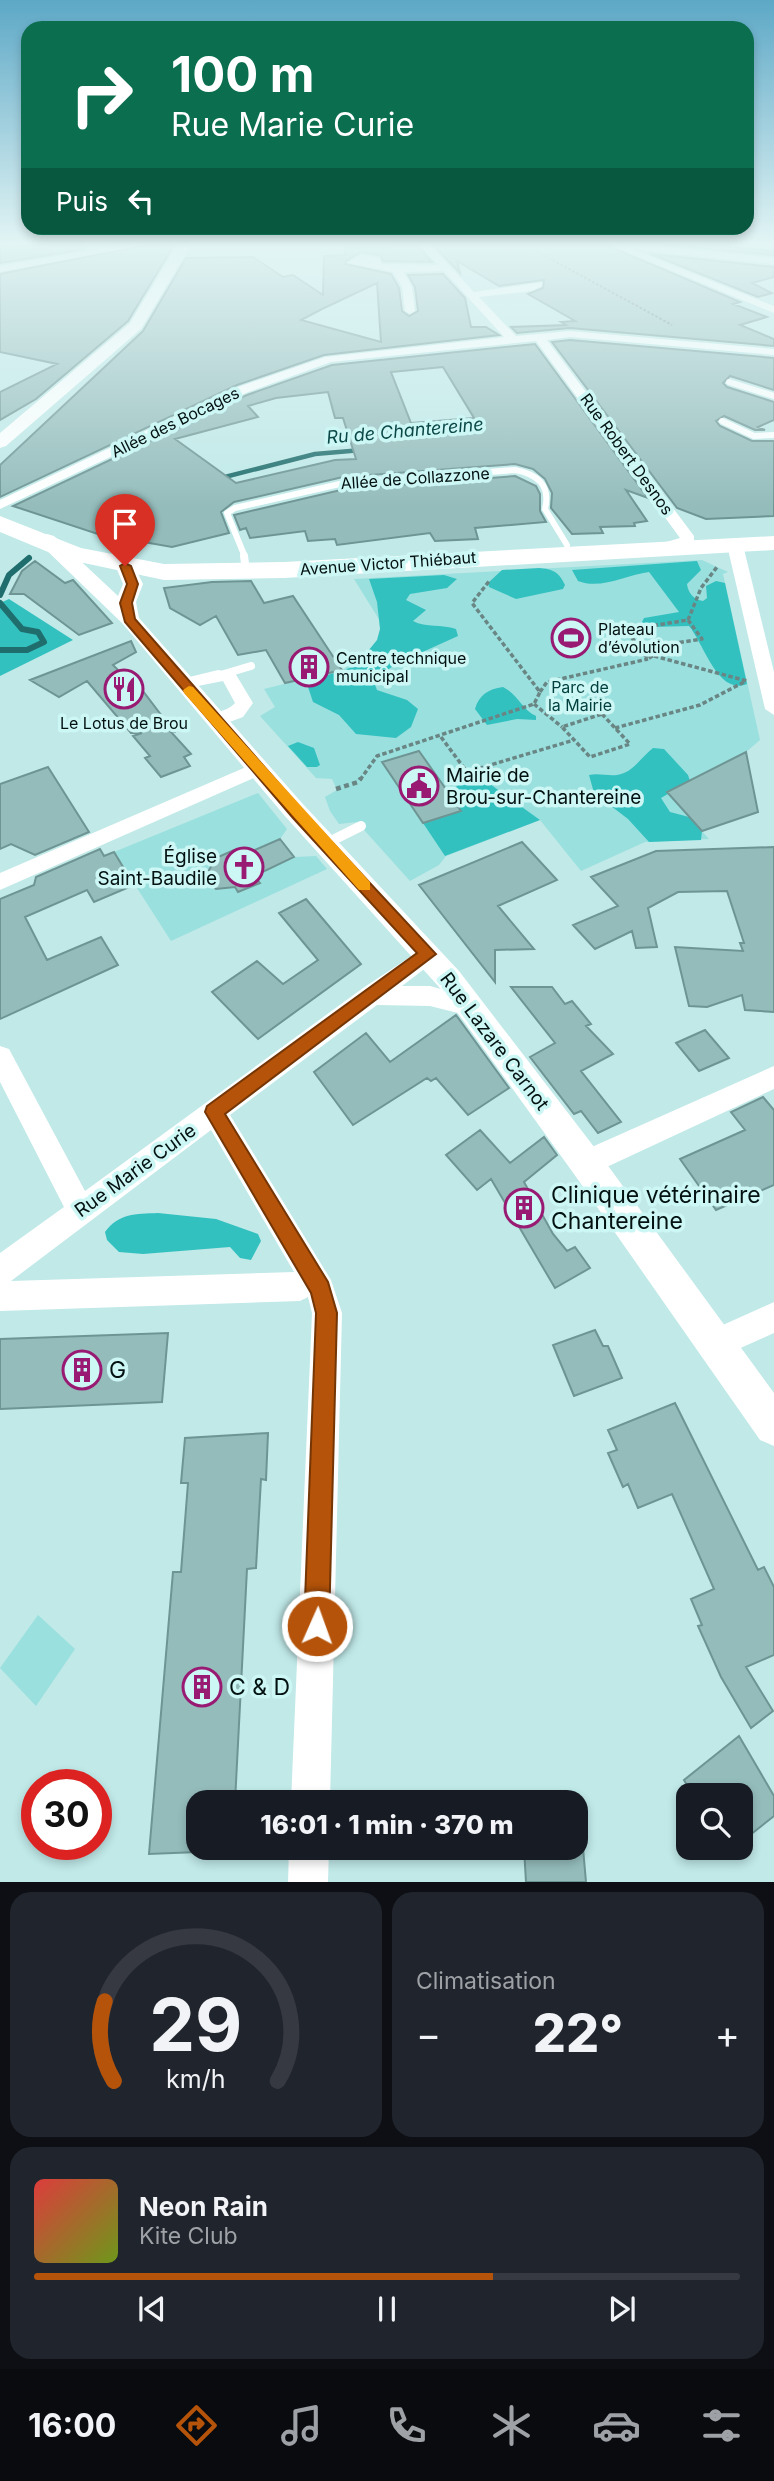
<!DOCTYPE html>
<html lang="fr">
<meta charset="utf-8">
<style>
:root{--surface:#171b24;--page:#20242c;--text:#f1f3f6;--muted:#9ea1a6;--line:#363941;--accent:#b45309}
body{margin:0;font-family:Inter,sans-serif;background:var(--page);color:var(--text);height:100vh;display:flex;flex-direction:column;font-size:26px;white-space:nowrap}
*{box-sizing:border-box;margin:0}
p{font-size:23px;color:var(--muted)}
.icon{flex:none;width:38px;height:38px;fill:none;stroke:currentColor;stroke-width:2;stroke-linecap:round;stroke-linejoin:round}
.map{position:relative;height:1882px;overflow:hidden}
.side{display:flex;flex-direction:column;gap:10px;padding:10px;background:#0d0f14;flex:1}
.side>*{flex:none}
.banner{position:absolute;left:21px;top:21px;width:733px;height:214px;border-radius:21px;box-shadow:0 4px 10px #0003;background:#0b6e4f;color:#fff;overflow:hidden}
.controls{position:absolute;left:676px;top:1783px;display:grid;gap:14px}
.controls a{display:grid;place-items:center;width:77px;height:77px;border-radius:14px;background:var(--surface);box-shadow:0 4px 10px #0003;font-size:35px}
.speed{position:absolute;left:21px;top:1769px;display:flex;gap:14px;font-size:35px;font-weight:700;text-align:center}
.speed>*{display:grid;place-content:center;width:91px;height:91px;border-radius:50%;background:var(--surface);box-shadow:0 4px 10px #0003;line-height:1}
.speed .limit{border:10px solid #d22;background:#fff;color:#111}
.pin{position:absolute;display:grid;place-items:center;width:60px;height:60px;color:#fff;margin:-72px -30px;border-radius:50% 50% 50% 0;rotate:-45deg;box-shadow:0 0 7px #0007}
.pin .icon{rotate:45deg}
.me{position:absolute;width:77px;margin:-38px;rotate:2deg;stroke-linejoin:round;filter:drop-shadow(0 0 5px #0008)}
.turn{display:flex;align-items:center;gap:24px;height:147px;padding:0 35px;font-size:32px}
.turn .icon{width:91px;height:91px;stroke-width:2.5}
.turn b{display:block;font-size:49px;line-height:60px}
.then{display:flex;align-items:center;height:66px;padding:0 35px;background:#0003;gap:14px;font-size:26px}
.big{font-size:52px;font-weight:800;line-height:1.1}
.side .tile{flex:1;display:flex;flex-direction:column;justify-content:center;gap:10px;min-width:0;padding:0 24px;border-radius:21px;background:var(--page)}
.side .dial{align-items:center;gap:0}
.dial svg{height:182px;overflow:visible;fill:none;stroke:var(--line);stroke-width:7;stroke-linecap:round;text-anchor:middle}
.dial text{fill:var(--text);stroke:none}
.song{display:flex;align-items:center;gap:21px}
.cover{width:84px;height:84px;border-radius:10px;background:linear-gradient(135deg,hsl(0 70% 55%),hsl(80 70% 35%))}
.played{height:7px;border-radius:4px;background:linear-gradient(90deg,var(--accent) 65%,var(--line) 65%)}
.keys{display:flex;justify-content:space-around;direction:ltr}
.heat{display:flex;justify-content:space-between;align-items:center;font-size:38px;direction:ltr}
.side .tiles{flex:1;display:grid;gap:10px;grid-template-columns:1fr 1fr}
.tile:last-child{grid-column:span 2}
.trip{position:absolute;left:186px;top:1790px;width:402px;height:70px;border-radius:21px;background:var(--surface);box-shadow:0 4px 10px #0003;font-weight:800;line-height:70px;text-align:center}
.tabs{display:flex;height:112px;justify-content:space-around;align-items:center;background:#090b0e;color:var(--muted)}
.tabs .icon{width:49px;height:49px}
.tabs .on{color:var(--accent)}
.tabs b{font-size:32px;color:var(--text)}
.map>svg:first-child{display:block}
.green{fill:#9ae0de}
.forest{fill:#33c1c0}
.lines{fill:none;stroke-linecap:round;stroke-linejoin:round}
.stream-far1{stroke:#206d6d;stroke-width:4.5}
.stream{stroke:#206d6d;stroke-width:6}
.building{fill:#94bcbb;stroke:#6e9594;stroke-width:2;fill-rule:evenodd}
.path-far2{stroke:#698685;stroke-width:2;stroke-dasharray:2.5 2;stroke-linecap:butt}
.path-far1{stroke:#698685;stroke-width:3.5;stroke-dasharray:4.5 2.5;stroke-linecap:butt}
.path{stroke:#698685;stroke-width:4.5;stroke-dasharray:5 3.5;stroke-linecap:butt}
.service-far2{stroke:#fff;stroke-width:6}
.service-far1{stroke:#fff;stroke-width:8}
.service{stroke:#fff;stroke-width:10}
.minor{fill:#fff;fill-rule:evenodd}
.tertiary{fill:#fff;fill-rule:evenodd}
.secondary{fill:#fff;fill-rule:evenodd}
.primary{fill:#fff;fill-rule:evenodd}
.route{fill:#b45309;stroke:#753606;stroke-width:2}
.slow{fill:#f59e0b}
.labels{text-anchor:middle;stroke-width:7;stroke-linejoin:round;paint-order:stroke}
.far-street-label{font-size:16px;fill:#031111;stroke:#cdf7f5}
.far-poi-label{font-size:16px;fill:#031111;stroke:#cdf7f5;text-anchor:start}
.far-park-label{font-size:16px;fill:#003f3e;stroke:#cdf7f5}
.far-water-label{font-size:18px;font-style:italic;fill:#0a4847;stroke:#cdf7f5}
.poi-label{font-size:19px;fill:#031111;stroke:#cdf7f5;text-anchor:start}
.street-label{font-size:19px;fill:#031111;stroke:#cdf7f5}
.near-poi-label{font-size:23px;fill:#031111;stroke:#cdf7f5;text-anchor:start}
</style>
<div class="map">
<svg width="774" height="1883" viewBox="0 0 774 1883">
<rect width="100%" height="100%" fill="#c0e9e8"/>
<path class="green" d="M702,560L728,572L723,574L760,740L746,752L667,792L709,839L645,842L581,871L540,820L446,856L439,865L410,881L357,822L339,824L330,811L325,797L337,790L332,779L316,778L260,716L275,707L264,689L344,669L373,646L393,642L354,579Z
M258,793L287,829L280,839L239,857L233,850L215,858L220,865L209,870L205,877L216,889L233,885L239,892L259,883L254,876L295,857L316,856L327,869L171,941L114,852Z
M38,1615L75,1649L36,1706L0,1668Z"/>
<path class="forest" d="M697,561L701,570L687,584C688,593 694,600 703,601L707,598L706,586L716,581L725,583L747,684C718,696 704,644 689,626L651,627L642,622L644,618L679,612L649,572C626,575 601,590 578,581L572,570Z
M539,568C553,569 559,572 565,585L563,589L516,599L489,587L488,583L502,570Z
M444,575L457,579L447,588L410,594L406,600L426,610L413,621C426,628 442,624 456,629L458,636L396,664L373,680L377,690L407,700L418,709L411,727L396,738L356,734L339,715L313,702L308,687L312,680L356,666L377,640L380,629L377,602L369,579Z
M9,599L73,640L0,676V603Z
M503,687C519,695 521,709 536,716V720L517,719L487,725L475,709C479,695 488,689 503,687Z
M298,742L314,748L320,765L317,767H307L288,746Z
M653,748L664,749L688,775L690,781L661,798L670,812L689,817L702,831L701,840L649,842L628,819L594,793L589,775C599,773 607,776 617,775C633,773 641,757 653,748Z
M476,774L540,820L445,856L423,823L461,811L448,792Z
M158,1213L216,1219L258,1234L261,1241L251,1260L240,1258L230,1247L143,1254L119,1252L107,1240L105,1232C119,1213 135,1214 158,1213Z"/>
<g class="lines">
<path class="stream-far1" d="M217,479L315,454L362,450"/>
<path class="stream" d="M0,595L9,575L29,558
M0,603L22,629L38,632L44,642L27,650H0"/>
</g>
<path class="building" d="M0,245H80L85,249L0,263Z
M146,245H174L128,321L36,399L0,420V392L57,364L0,352V274Z
M388,245H417L432,262L383,261L380,255L361,252L346,261L345,264L391,274L399,288L402,311L409,316L418,311L415,287L408,275L443,274L465,298L471,327H486L499,335L324,355L237,385L0,497V465L143,331L186,258L253,257L283,277L293,275L323,295L324,256L345,255V248H389ZM377,283L381,342L301,320L322,309Z
M433,245H606L740,302L733,304L767,317L740,325L774,339V346L570,328L517,333L511,327L566,325L561,322L575,321L528,294L543,288L544,280L499,286L457,261L460,273Z
M666,245H730V247L774,251V255Z
M651,254L774,267V277L752,283L772,293L758,297Z
M570,340L774,358V390L730,376L723,383L727,387L774,402V420L758,427L765,430H755L724,416L716,421L720,426L752,441H774V516L706,519L677,508L552,342Z
M535,344L648,498L626,490L647,521L634,523L635,526L600,527L603,533L572,534L551,508L552,493L545,479L533,469L515,464L343,477L234,502L221,512L229,533L172,547L138,541L131,545L13,506L247,395L332,365ZM443,367L474,418L411,423L391,372ZM328,392L335,418H343L356,459L335,460L236,483L175,439L258,417L248,406L276,398Z
M515,476L536,486L540,494V511L546,522L475,528L478,539L435,541L430,533L337,545L335,539L308,541L305,531L250,538L246,528L240,530L234,515L345,489Z
M35,561L65,583L73,580L112,623L79,635L24,594H10L22,571Z
M251,581L264,603L293,596L342,670L285,683L266,650L238,655L216,616L200,625L170,608L164,588L212,582Z
M131,641L136,652L113,665L124,676L130,674L174,732H171L191,754L184,757L190,766L161,777L145,758L150,756L133,736L142,733H131L87,681L59,697L30,680Z
M419,751L448,792L461,811L423,823L382,762Z
M746,752L758,812L702,831L667,792Z
M48,767L89,832L35,855L11,844L0,849V784Z
M280,839L294,857L254,876L260,883L238,892L235,887L216,889L205,877L216,858L234,850L239,857Z
M522,842L557,880L498,906L534,949L495,950V982L419,885Z
M774,847V1012L745,1010L742,995L707,1007L689,1006L675,947L743,951L740,943H744L727,891L678,892L648,908L657,947L636,948L632,931L595,949L573,925L618,906L591,877L656,851Z
M100,849L104,856L114,852L134,885L94,902L87,890L25,917L47,960L101,937L118,965L0,1019V899L34,885L36,877Z
M306,899L361,964L258,1039L212,992L257,961L283,984L318,960L279,913Z
M511,987H552L565,1004L572,1001L591,1024L586,1026L613,1054L581,1071L621,1122L598,1133L581,1111L574,1114L530,1057L555,1043Z
M456,1015L509,1088L468,1115L436,1078L431,1081L427,1078L353,1125L314,1072L366,1033L390,1062Z
M705,1030L729,1058L699,1071L676,1043Z
M763,1097L774,1110V1185L716,1210L680,1159L745,1130L731,1112Z
M480,1130L510,1163L544,1137L557,1155L524,1182L553,1234L567,1251L575,1247L590,1268L555,1288L491,1179L477,1190L446,1155Z
M595,1330L603,1346H608L622,1378L574,1396L553,1345Z
M168,1333L162,1402L0,1409V1339Z
M675,1403L758,1570L764,1567L774,1587V1655L746,1667L773,1711L751,1728L721,1677L698,1626L702,1625L691,1599L714,1589L672,1494L638,1508L628,1484L623,1487L608,1453L617,1450L608,1430Z
M268,1433L266,1480L261,1479L256,1568L247,1569L235,1802H198V1852L149,1854L173,1572H181L188,1483H181L185,1438Z
M739,1736L774,1796V1816L740,1843V1796H693L684,1780Z
M524,1848H583L586,1882H526Z"/>
<g class="lines">
<path class="path-far2" d="M525,245L672,325"/>
<path class="path-far1" d="M688,620L701,588L717,567
M688,620L702,639L670,644L648,659L626,630Z
M654,656L747,681
M540,692L547,682L648,659
M534,704L562,727
M602,714L630,744L590,757L562,727Z
M615,728L700,705L746,681
M441,737L467,772L574,740
M360,780L377,756L534,704L540,692L472,603L490,580"/>
<path class="path" d="M336,789L358,782L361,778"/>
<path class="service-far2" d="M729,382L774,396
M722,421L754,436L774,435
M245,557L227,513L235,508L344,483L515,470C537,474 551,485 545,509L567,545"/>
<path class="service-far1" d="M244,556L246,571
M224,674L251,666"/>
<path class="service" d="M325,844L361,826"/>
<path class="minor" d="M123,245H143L0,272V266Z
M420,245H430L474,292L542,282V286L532,291L479,297L516,336L570,331L774,349V355L570,337L547,340L694,536V542L661,553L656,551V545L680,538L536,341L331,362L246,393L0,509V500L238,387L325,357L504,337L444,271L404,272L412,287L415,311L410,314L405,311L402,287L393,272L347,263L361,255L380,258L381,264L438,265Z
M609,245H622L774,306V313Z
M642,245L774,258V264L639,250Z
M735,540L743,545L774,672V715L765,709L727,545Z
M218,670L235,673L253,703L243,717L216,727L207,721C213,711 227,712 235,703L223,681L183,689L174,684L177,680Z
M258,762L265,763L268,768L265,773L0,890V873Z
M428,945L436,948L439,954L436,960L402,986H430L478,999L482,1006L478,1013L470,1016L430,1006L377,1005L230,1115L331,1280L342,1313L330,1802H291L312,1313L308,1297L300,1301L0,1311V1253L64,1207L0,1082V1046L9,1049L85,1191L363,988ZM211,1130L294,1272L11,1281Z
M774,1066V1089L596,1172L586,1175L576,1172L573,1163L576,1154Z
M774,1302V1333L716,1359L705,1355L701,1344L705,1333Z
M289,1848H329L328,1883H288Z"/>
<path class="tertiary" d="M47,534L54,536L118,596L123,584L111,555L113,551H127L143,584L136,602L139,618L302,803L459,971L598,1152L774,1393V1446L760,1440L574,1174L439,987L284,815L122,623L40,544L38,540L40,536Z"/>
<path class="secondary" d="M177,245H191L141,329L6,446L0,448V433L130,323Z"/>
<path class="primary" d="M0,516L81,548L164,564L284,562L774,536V550L284,578L164,580L65,559L0,532Z"/>
</g>
<linearGradient id="sky" x2="0" y2="1"><stop stop-color="#5da8c6"/><stop offset="0.48" stop-color="#e3f5f5"/><stop offset="1" stop-color="#e3f5f5" stop-opacity="0"/></linearGradient>
<rect width="774" height="508" fill="url(#sky)"/>
<path class="route" d="M125,563L131,566L138,584L132,603L135,619L303,811L436,954L225,1114L328,1282L337,1313L329,1626L326,1634L317,1638L308,1634L304,1626L316,1313L311,1293L205,1112L207,1106L417,953L293,818L125,622L120,603L127,584L120,566Z"/>
<path class="slow" d="M189,686L193,687L370,882V890H359L184,693L183,690Z"/>
<defs>
<symbol id="stadium-ring" viewBox="-11 -11 22 22"><circle r="9.5" fill="#cdf7f5" stroke="#981a72" stroke-width="1.5"/><path d="M0-5a6.5 5 0 1 0 0 10a6.5 5 0 1 0 0-10ZM-3.5-1.8h7v3.6h-7Z" fill="#981a72"/></symbol>
<symbol id="building-ring" viewBox="-11 -11 22 22"><circle r="9.5" fill="#cdf7f5" stroke="#981a72" stroke-width="1.5"/><path d="M-4-6H4V6H1V3H-1V6H-4ZM-2.5-4.3h1.7v1.8h-1.7ZM.8-4.3h1.7v1.8H.8ZM-2.5-1h1.7V.8h-1.7ZM.8-1h1.7V.8H.8Z" fill="#981a72"/></symbol>
<symbol id="restaurant-ring" viewBox="-11 -11 22 22"><circle r="9.5" fill="#cdf7f5" stroke="#981a72" stroke-width="1.5"/><path d="M-5-6h1v4h1v-4h1v4h1v-4h1v5L-1.5 .5V6h-2V.5L-5-1ZM5-6V6H3V1.5H1.5Q1.5-4 5-6Z" fill="#981a72"/></symbol>
<symbol id="civic-ring" viewBox="-11 -11 22 22"><circle r="9.5" fill="#cdf7f5" stroke="#981a72" stroke-width="1.5"/><path d="M-.6-6.5H3V-4.5H.6V-3L4-1V1h2V6H-6V1h2V-1L-.6-3ZM-1.2 2.5V6h2.4V2.5Z" fill="#981a72"/></symbol>
<symbol id="church-ring" viewBox="-11 -11 22 22"><circle r="9.5" fill="#cdf7f5" stroke="#981a72" stroke-width="1.5"/><path d="M-1.2-6h2.4v3.5h3.3v2.4h-3.3V6h-2.4V-.1h-3.3v-2.4h3.3Z" fill="#981a72"/></symbol>
</defs>
<g fill-rule="evenodd">
<use href="#stadium-ring" x="549" y="616" width="44" height="44"/>
<use href="#building-ring" x="287" y="645" width="44" height="44"/>
<use href="#restaurant-ring" x="102" y="667" width="44" height="44"/>
<use href="#civic-ring" x="397" y="764" width="44" height="44"/>
<use href="#church-ring" x="222" y="845" width="44" height="44"/>
<use href="#building-ring" x="502" y="1186" width="44" height="44"/>
<use href="#building-ring" x="60" y="1348" width="44" height="44"/>
<use href="#building-ring" x="180" y="1665" width="44" height="44"/>
</g>
<g class="labels">
<g class="far-street-label">
<text transform="translate(175 422) rotate(-26)" y="6">Allée des Bocages</text>
<text transform="translate(627 454) rotate(54)" y="6">Rue Robert Desnos</text>
<text transform="translate(415 478) rotate(-4)" y="6">Allée de Collazzone</text>
<text transform="translate(388 563) rotate(-4)" y="6">Avenue Victor Thiébaut</text>
</g>
<g class="far-poi-label">
<text x="598" y="635">Plateau<tspan x="598" dy="18">d’évolution</tspan></text>
<text x="336" y="664">Centre technique<tspan x="336" dy="18">municipal</tspan></text>
<text x="124" y="729" text-anchor="middle">Le Lotus de Brou</text>
</g>
<g class="far-park-label">
<text x="580" y="693">Parc de<tspan x="580" dy="18">la Mairie</tspan></text>
</g>
<g class="far-water-label">
<text transform="translate(405 431) rotate(-5)" y="6">Ru de Chantereine</text>
</g>
<g class="poi-label">
<text x="446" y="782">Mairie de<tspan x="446" dy="22">Brou-sur-Chantereine</tspan></text>
<text x="217" y="863" text-anchor="end">Église<tspan x="217" dy="22">Saint-Baudile</tspan></text>
</g>
<g class="street-label">
<text transform="translate(495 1041) rotate(53)" y="7">Rue Lazare Carnot</text>
<text transform="translate(135 1170) rotate(-36)" y="7">Rue Marie Curie</text>
</g>
<g class="near-poi-label">
<text x="551" y="1203">Clinique vétérinaire<tspan x="551" dy="26">Chantereine</tspan></text>
<text x="109" y="1378">G</text>
<text x="229" y="1695">C &amp; D</text>
</g>
</g>
</svg>
<div class="controls">
<a><svg class="icon" aria-label="search" viewBox="0 0 24 24"><circle cx="10" cy="10" r="6"/><path d="M15 15l6 6"/></svg></a>
</div>
<div class="speed"><div class="limit">30</div></div>
<div class="pin" style="left:125px;top:566px;background:#d93025"><svg class="icon" aria-label="arrive" viewBox="0 0 24 24"><path d="M6 21V4h12l-3 4 3 4H6"/></svg></div>
<svg class="me" style="left:317px;top:1626px" viewBox="-20 -20 40 40"><circle r="17" fill="#b45309" stroke="#fff" stroke-width="3"/><path d="M0-11L8 9 0 5-8 9z" fill="#fff"/></svg>
<div class="trip">16:01 · 1 min · 370 m</div>
<div class="banner">
<div class="turn"><svg class="icon" aria-label="right" viewBox="0 0 24 24"><path d="M7 20v-9h11M14 6l5 5-5 5"/></svg><div><b>100 m</b>Rue Marie Curie</div></div>
<div class="then">Puis<svg class="icon" aria-label="left" viewBox="0 0 24 24"><path d="M17 20v-9H6M10 6l-5 5 5 5"/></svg></div>
</div>
</div>
<section class="side">
<div class="tiles">
<div class="tile dial"><svg viewBox="0 0 100 80">
<path d="M14 69A42 42 0 1 1 86 69"/>
<path d="M14 69A42 42 0 0 1 10 34" stroke="#b45309"/>
<text x="50" y="56" font-size="32" font-weight="700">29</text>
<text x="50" y="72" font-size="11">km/h</text>
</svg></div>
<div class="tile"><p>Climatisation</p>
<div class="heat"><a>−</a><b class="big">22°</b><a>+</a></div>
</div>
<div class="tile">
<div class="song"><i class="cover"></i><div><b>Neon Rain</b><p>Kite Club</p></div></div>
<div class="played"></div>
<div class="keys"><svg class="icon" aria-label="previous" viewBox="0 0 24 24"><path d="M18 5L8 12l10 7zM5 5v14"/></svg><svg class="icon" aria-label="pause" viewBox="0 0 24 24"><path d="M8 5v14M16 5v14"/></svg><svg class="icon" aria-label="next" viewBox="0 0 24 24"><path d="M6 5l10 7-10 7zM19 5v14"/></svg></div>
</div>
</div>
</section>
<nav class="tabs">
<b>16:00</b>
<svg class="icon on" aria-label="directions" viewBox="0 0 24 24"><path d="M12 3l9 9-9 9-9-9zM9 14v-3h6M13 9l2 2-2 2"/></svg>
<svg class="icon" aria-label="music" viewBox="0 0 24 24"><path d="M9 18V5l10-2v13"/><circle cx="6" cy="18" r="3"/><circle cx="16" cy="16" r="3"/></svg>
<svg class="icon" aria-label="phone" viewBox="0 0 24 24"><path d="M5 4h4l2 5-3 2q2 4 5 5l2-3 5 2v4C11 20 4 13 5 4z"/></svg>
<svg class="icon" aria-label="climate" viewBox="0 0 24 24"><path d="M12 3v18M4 7l16 10M4 17L20 7"/></svg>
<svg class="icon" aria-label="car" viewBox="0 0 24 24"><path d="M5 17H2v-5l4-1 3-4h7l3 4 3 1v5h-3M9 17h6M6 11h13"/><circle cx="7" cy="17" r="2"/><circle cx="17" cy="17" r="2"/></svg>
<svg class="icon" aria-label="filters" viewBox="0 0 24 24"><path d="M4 7h16M4 17h16"/><circle cx="9" cy="7" r="2"/><circle cx="15" cy="17" r="2"/></svg>
</nav>
